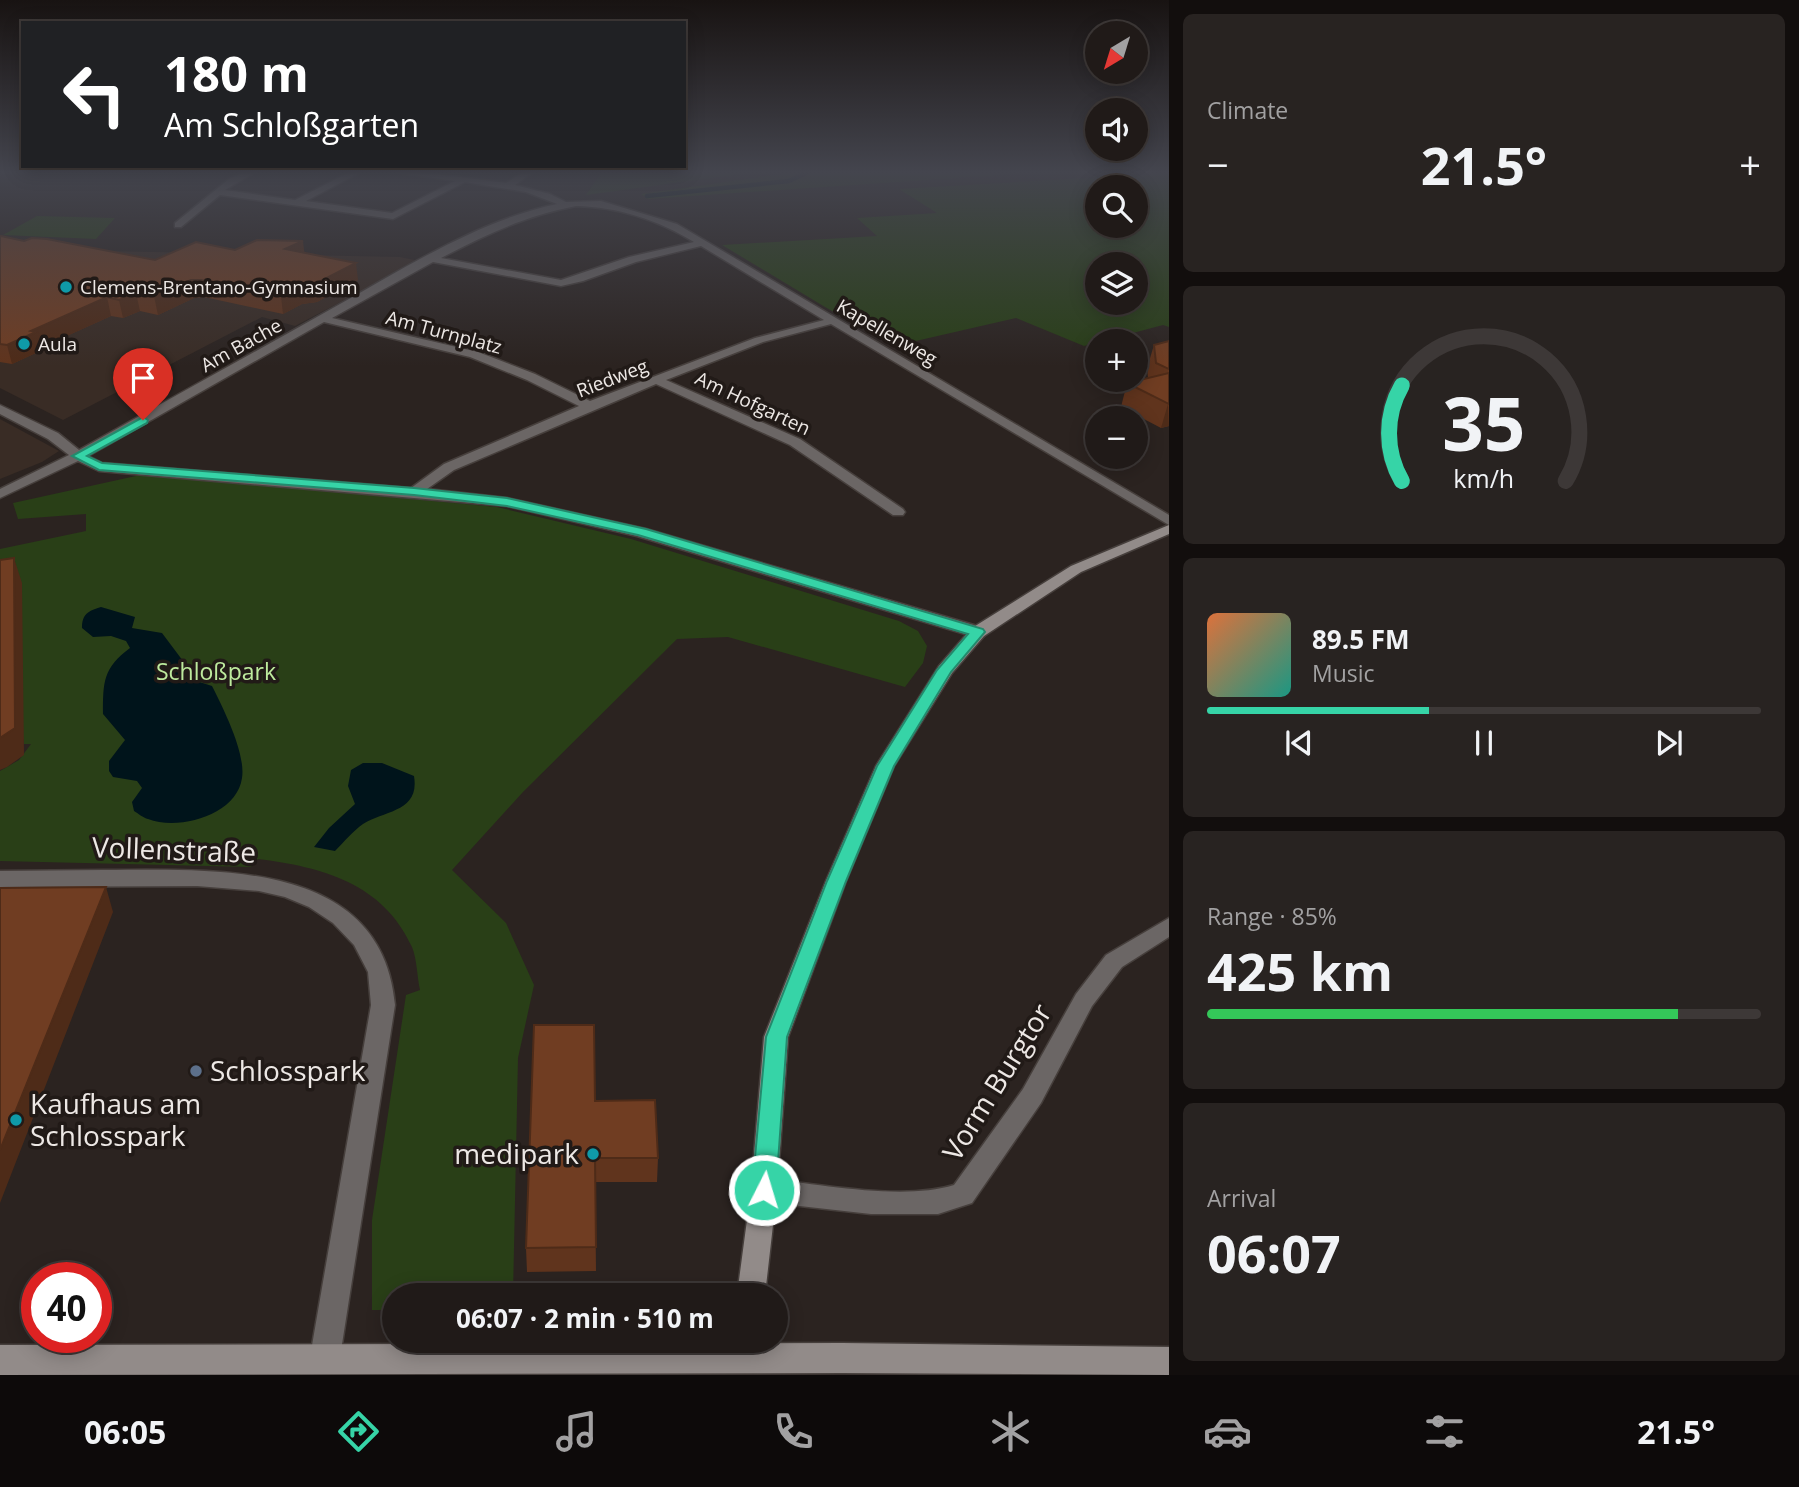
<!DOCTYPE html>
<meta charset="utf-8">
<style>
:root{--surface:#201a18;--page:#282321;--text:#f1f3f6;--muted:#a2a1a2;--line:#3d3837;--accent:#36d4a7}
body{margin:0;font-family:"Open Sans",sans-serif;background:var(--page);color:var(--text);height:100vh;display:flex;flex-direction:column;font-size:26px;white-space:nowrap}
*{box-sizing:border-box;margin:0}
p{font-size:23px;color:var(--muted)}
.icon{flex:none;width:38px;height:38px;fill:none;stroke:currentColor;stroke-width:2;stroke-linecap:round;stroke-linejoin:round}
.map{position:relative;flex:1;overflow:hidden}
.side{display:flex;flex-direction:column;gap:14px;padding:14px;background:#120e0d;width:630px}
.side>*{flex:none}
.hud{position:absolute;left:21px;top:21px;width:665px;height:147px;border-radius:0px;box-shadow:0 4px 18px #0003,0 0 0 2px var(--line);background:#202124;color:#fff;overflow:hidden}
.needle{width:46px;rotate:218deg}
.fabs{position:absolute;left:1085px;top:21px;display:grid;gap:14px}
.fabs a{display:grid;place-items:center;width:63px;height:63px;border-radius:50%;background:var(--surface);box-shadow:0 4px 18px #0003,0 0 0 2px var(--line);font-size:35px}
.speed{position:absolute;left:21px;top:1262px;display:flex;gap:14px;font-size:35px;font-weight:700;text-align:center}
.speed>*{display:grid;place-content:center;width:91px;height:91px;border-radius:50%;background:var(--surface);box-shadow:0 4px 18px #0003,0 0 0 2px var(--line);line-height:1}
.speed .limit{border:10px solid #d22;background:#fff;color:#111}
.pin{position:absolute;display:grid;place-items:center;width:60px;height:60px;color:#fff;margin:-72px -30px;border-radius:50% 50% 50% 0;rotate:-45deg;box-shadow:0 0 7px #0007}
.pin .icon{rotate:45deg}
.me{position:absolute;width:77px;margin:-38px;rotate:5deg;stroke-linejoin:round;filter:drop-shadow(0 0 5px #0008)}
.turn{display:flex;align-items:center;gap:24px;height:147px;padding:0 28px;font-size:32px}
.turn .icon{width:91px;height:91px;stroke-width:2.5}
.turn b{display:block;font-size:49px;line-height:60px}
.big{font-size:52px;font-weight:700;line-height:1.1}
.side .tile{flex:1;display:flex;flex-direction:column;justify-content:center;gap:10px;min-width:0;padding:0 24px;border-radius:10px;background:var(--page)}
.side .dial{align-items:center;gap:0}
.dial svg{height:182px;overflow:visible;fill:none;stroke:var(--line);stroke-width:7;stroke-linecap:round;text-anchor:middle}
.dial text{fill:var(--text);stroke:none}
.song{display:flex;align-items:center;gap:21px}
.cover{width:84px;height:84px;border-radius:10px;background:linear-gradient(135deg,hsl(20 70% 55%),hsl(170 70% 35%))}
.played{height:7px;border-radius:4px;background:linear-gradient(90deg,var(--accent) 40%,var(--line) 40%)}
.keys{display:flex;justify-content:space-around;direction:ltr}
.heat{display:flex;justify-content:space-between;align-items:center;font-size:38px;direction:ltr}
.charge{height:10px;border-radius:5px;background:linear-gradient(90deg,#34c759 85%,var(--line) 0)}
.trip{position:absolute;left:382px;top:1283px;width:406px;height:70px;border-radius:35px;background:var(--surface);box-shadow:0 4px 18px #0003,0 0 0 2px var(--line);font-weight:700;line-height:70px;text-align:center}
.dock{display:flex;height:112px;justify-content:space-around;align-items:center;background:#0d0a0a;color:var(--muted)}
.dock .icon{width:49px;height:49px}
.dock .selected{color:var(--accent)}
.dock b{font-size:32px;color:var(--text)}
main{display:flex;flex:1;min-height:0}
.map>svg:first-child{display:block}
.built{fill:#392c25}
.green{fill:#293f17;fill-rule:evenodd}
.water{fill:#00141b}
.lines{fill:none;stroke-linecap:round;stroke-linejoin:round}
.stream{stroke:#00141b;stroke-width:4.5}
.street-casing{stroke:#463f3c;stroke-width:3}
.secondary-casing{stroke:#463f3c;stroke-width:3}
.street{fill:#6b6665;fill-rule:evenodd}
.secondary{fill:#928b89;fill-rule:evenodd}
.wall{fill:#60341d}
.shaded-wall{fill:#4e2b18}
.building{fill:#703d22;stroke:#4e2b18;stroke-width:2}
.route{fill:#36d4a7;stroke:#238a6d;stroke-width:2}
.culture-dot{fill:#0f9aa8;stroke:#211a17;stroke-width:2.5}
.service-dot{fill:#5c6f8a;stroke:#211a17;stroke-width:2.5}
.labels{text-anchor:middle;stroke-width:7;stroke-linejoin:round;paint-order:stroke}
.far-poi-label{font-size:19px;fill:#ede8e5;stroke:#211a17;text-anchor:start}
.far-street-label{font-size:19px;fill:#ede8e5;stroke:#211a17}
.park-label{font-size:23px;fill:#bdea9d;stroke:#211a17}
.near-street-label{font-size:28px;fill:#ede8e5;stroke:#211a17}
.near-poi-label{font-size:28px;fill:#ede8e5;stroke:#211a17;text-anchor:start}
</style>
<main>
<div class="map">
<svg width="1169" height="1375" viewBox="0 0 1169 1375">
<rect width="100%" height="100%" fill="#2b2320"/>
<path class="built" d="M0,249L400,257L419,261L295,326L262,317L63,420L0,388Z
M0,419L59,451L42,462L0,479Z"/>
<path class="green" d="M601,173H748L586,195Z
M789,173H1029L648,199L641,194Z
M1169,173V327L1163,325L1084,346L1016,318L894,346L825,307L722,245L877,236L857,218L937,213L899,189ZM1136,187V226H1097V187ZM1097,264H1136V303H1097Z
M37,216L115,218L96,239L3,235Z
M145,474L497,507L631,539L899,621L918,631L927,646L923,663L905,687L728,637L677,639L523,792L452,870L506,923L534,985L518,1058L513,1295H394V1310H372V1220L406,995L420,990C417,977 417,959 412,947C383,883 322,867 258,859L251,867L0,861V771L19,760L31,744H24L0,586V549L86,531V514L18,519L13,503Z"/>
<path class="water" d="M101,607L135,617L132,628L162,633L186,665L190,679L212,686C223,708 246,753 242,778C237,815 179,831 148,819C143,818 138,813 134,811L132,802L142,788L137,781L113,777L109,771V761L125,740L103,714C103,682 103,668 130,648L126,641L111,636L93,637L82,628C82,614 88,611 101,607Z
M363,763H382L414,776C420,812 385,810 363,824C353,831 344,842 335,851L314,847L329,828L355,804L348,786L351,770Z"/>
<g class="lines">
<path class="stream" d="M647,196L789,181L806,173"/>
<defs>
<path id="street" d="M242,173H254L225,190L295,200L348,173H359L306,201L392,213L455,181L399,173H428L506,183L522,173H532L515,185L550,194L566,202L601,201L677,224L1169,515V525L831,324L763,342L666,380L800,439L903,509L905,512L903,515H893L790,445L656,384L454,470L427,489L507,498L646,529L984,628L986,632L984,636H972L637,536L507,506L99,471L78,461L0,498V489L69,455L48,439L0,414V405L58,433L79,450C166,401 253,353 340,304C408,266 480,220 557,204L526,192L465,182L393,219L220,195L181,227H175V223L229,179ZM576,206C618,207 658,220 694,242L629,257L561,280L441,258C487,234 525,216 576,206ZM701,246L824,320L755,338L590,401L535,374L478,352L332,318L433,262L561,286L583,281L636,262ZM324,322L470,357L527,380L579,406L444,464L411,488L102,463L88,456Z
M104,870C213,870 382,858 395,1005L340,1357L335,1367L325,1372L315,1367L310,1357L371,1005L368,972L354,945L333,923L309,907L285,897L259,891L197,886L0,887V871Z
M1169,918V937L1122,967L1092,1006L1041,1103L972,1203L938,1214H871L764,1202L755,1198L751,1190L755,1182L764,1178C818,1184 903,1201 954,1185L1023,1089L1076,994L1106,955Z"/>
<path id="secondary" d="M1169,525V534L1081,572L984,636L952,673L894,766L846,881L788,1037L777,1190L765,1295H737L751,1190L764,1037L826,881L876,766L939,666L972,628L1071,566Z
M842,1343L1169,1347V1375L842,1373L0,1375V1345Z"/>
</defs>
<use href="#street" class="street-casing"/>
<use href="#secondary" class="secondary-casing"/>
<use href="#street" class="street"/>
<use href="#secondary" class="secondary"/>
</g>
<path class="wall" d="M0,237L155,260L235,250L304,253L358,280L317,302L302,304L283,314L204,297L194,298L158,315L140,311L123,318L111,316L40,348V351L12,364L0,362Z
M1169,341V426L1161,428L1121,407L1127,383L1148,378L1147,368L1154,345Z
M595,1101L658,1158L657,1182H595L596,1271L527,1272L526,1248Z"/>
<path class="shaded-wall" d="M303,241L305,258L285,249Z
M356,263L358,280L317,302L302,304L283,314L281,296L299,286Z
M191,280L194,298L158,315L154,296Z
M136,293L140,311L123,318L119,300Z
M107,297L111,316L40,348V351L12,364L7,345L31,331Z
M1168,404L1169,426L1161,428Z
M14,558L22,583L24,755L7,767L0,770V738Z
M106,887L113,912L0,1203V1150Z"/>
<path class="building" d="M1,236L24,241L32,238L47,239L155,260L196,242L235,250L257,240L303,241L285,249L356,263L315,284L299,286L281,296L201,280H191L154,296L136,293L119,300L107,297L31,331L36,332L7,345L0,344V237Z
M1169,341V369L1156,363L1154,345Z
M1169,373V404L1127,383Z
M14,558L15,728L0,738V560Z
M106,887L0,1150V888Z
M534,1025H594L595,1101L655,1100L658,1158H595L596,1247L526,1248Z"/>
<linearGradient id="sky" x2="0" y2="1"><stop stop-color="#181312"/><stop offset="0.47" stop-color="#44454e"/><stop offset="1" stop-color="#44454e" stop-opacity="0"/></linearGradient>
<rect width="1169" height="366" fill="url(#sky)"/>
<path class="route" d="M143,417L148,420L147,423L87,456L102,463L414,488L507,498L646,529L983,629L985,632L951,672L894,766L846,881L787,1037L776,1190L773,1198L764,1201L756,1198L752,1190L766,1037L827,881L877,766L937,670L968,634L638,535L507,506L414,495L99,470L72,456Z"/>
<g class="culture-dot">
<circle cx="66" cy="287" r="7"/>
<circle cx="24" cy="344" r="7"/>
<circle cx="16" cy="1120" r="7"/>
<circle cx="593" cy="1154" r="7"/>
</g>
<circle class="service-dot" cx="196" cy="1071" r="7"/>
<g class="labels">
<g class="far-poi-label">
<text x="80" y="294">Clemens-Brentano-Gymnasium</text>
<text x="38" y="351">Aula</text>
</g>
<g class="far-street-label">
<text transform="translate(444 332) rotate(15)" y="7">Am Turnplatz</text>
<text transform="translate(887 332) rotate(30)" y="7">Kapellenweg</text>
<text transform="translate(241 345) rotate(-29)" y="7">Am Bache</text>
<text transform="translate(612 378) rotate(-21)" y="7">Riedweg</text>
<text transform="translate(753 403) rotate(25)" y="7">Am Hofgarten</text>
</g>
<g class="park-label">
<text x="216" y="680">Schloßpark</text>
</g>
<g class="near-street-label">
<text transform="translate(174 850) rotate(2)" y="10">Vollenstraße</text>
<text transform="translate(997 1082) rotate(-58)" y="10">Vorm Burgtor</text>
</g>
<g class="near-poi-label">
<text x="210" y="1081">Schlosspark</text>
<text x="30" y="1114">Kaufhaus am<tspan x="30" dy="32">Schlosspark</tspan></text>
<text x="579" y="1164" text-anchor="end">medipark</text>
</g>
</g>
</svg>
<div class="fabs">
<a><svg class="needle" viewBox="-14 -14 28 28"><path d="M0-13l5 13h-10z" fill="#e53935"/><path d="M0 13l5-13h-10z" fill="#a2a1a2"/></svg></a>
<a><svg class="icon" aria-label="sound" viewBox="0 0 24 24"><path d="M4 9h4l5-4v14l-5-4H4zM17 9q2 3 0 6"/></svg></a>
<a><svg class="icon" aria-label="search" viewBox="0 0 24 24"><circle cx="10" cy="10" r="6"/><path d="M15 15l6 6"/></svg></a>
<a><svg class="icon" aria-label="layers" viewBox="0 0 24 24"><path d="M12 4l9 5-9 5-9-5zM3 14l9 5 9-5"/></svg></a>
<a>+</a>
<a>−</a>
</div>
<div class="speed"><div class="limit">40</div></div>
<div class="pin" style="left:143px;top:420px;background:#d93025"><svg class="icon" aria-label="arrive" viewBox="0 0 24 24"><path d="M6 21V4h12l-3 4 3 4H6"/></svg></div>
<svg class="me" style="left:764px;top:1190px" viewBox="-20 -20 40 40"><circle r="17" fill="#36d4a7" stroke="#fff" stroke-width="3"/><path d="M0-11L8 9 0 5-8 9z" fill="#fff"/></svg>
<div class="trip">06:07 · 2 min · 510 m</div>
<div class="hud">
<div class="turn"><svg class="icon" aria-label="left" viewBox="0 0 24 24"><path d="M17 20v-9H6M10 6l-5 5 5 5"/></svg><div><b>180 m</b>Am Schloßgarten</div></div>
</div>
</div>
<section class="side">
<div class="tile"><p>Climate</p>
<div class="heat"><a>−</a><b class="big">21.5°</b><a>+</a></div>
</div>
<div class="tile dial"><svg viewBox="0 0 100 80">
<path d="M14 69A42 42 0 1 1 86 69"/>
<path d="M14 69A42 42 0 0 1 14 27" stroke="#36d4a7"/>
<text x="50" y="56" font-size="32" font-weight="700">35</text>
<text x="50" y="72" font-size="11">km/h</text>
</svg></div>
<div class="tile">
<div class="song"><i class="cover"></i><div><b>89.5 FM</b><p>Music</p></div></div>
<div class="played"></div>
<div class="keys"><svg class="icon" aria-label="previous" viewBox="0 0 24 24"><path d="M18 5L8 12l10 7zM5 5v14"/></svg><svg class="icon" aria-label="pause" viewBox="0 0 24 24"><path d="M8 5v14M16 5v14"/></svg><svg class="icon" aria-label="next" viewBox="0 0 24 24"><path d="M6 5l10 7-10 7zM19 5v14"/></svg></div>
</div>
<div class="tile"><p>Range · 85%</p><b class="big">425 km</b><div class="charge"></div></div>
<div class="tile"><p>Arrival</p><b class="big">06:07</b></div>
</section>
</main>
<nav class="dock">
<b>06:05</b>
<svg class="icon selected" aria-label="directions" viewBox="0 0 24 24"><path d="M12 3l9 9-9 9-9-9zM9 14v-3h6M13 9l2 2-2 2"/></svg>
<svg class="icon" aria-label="music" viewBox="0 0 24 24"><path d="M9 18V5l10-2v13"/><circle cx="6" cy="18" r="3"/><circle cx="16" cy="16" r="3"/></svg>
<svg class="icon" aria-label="phone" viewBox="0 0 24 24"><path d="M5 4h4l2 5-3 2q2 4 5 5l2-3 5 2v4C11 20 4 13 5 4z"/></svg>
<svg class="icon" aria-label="climate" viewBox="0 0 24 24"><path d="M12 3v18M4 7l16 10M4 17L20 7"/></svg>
<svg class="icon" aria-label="car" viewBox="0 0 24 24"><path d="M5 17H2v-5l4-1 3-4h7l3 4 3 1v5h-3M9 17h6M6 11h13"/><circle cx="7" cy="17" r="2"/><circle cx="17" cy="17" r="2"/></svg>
<svg class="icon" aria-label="filters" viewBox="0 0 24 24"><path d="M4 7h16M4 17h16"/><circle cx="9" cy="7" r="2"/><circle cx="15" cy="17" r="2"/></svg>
<b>21.5°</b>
</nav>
